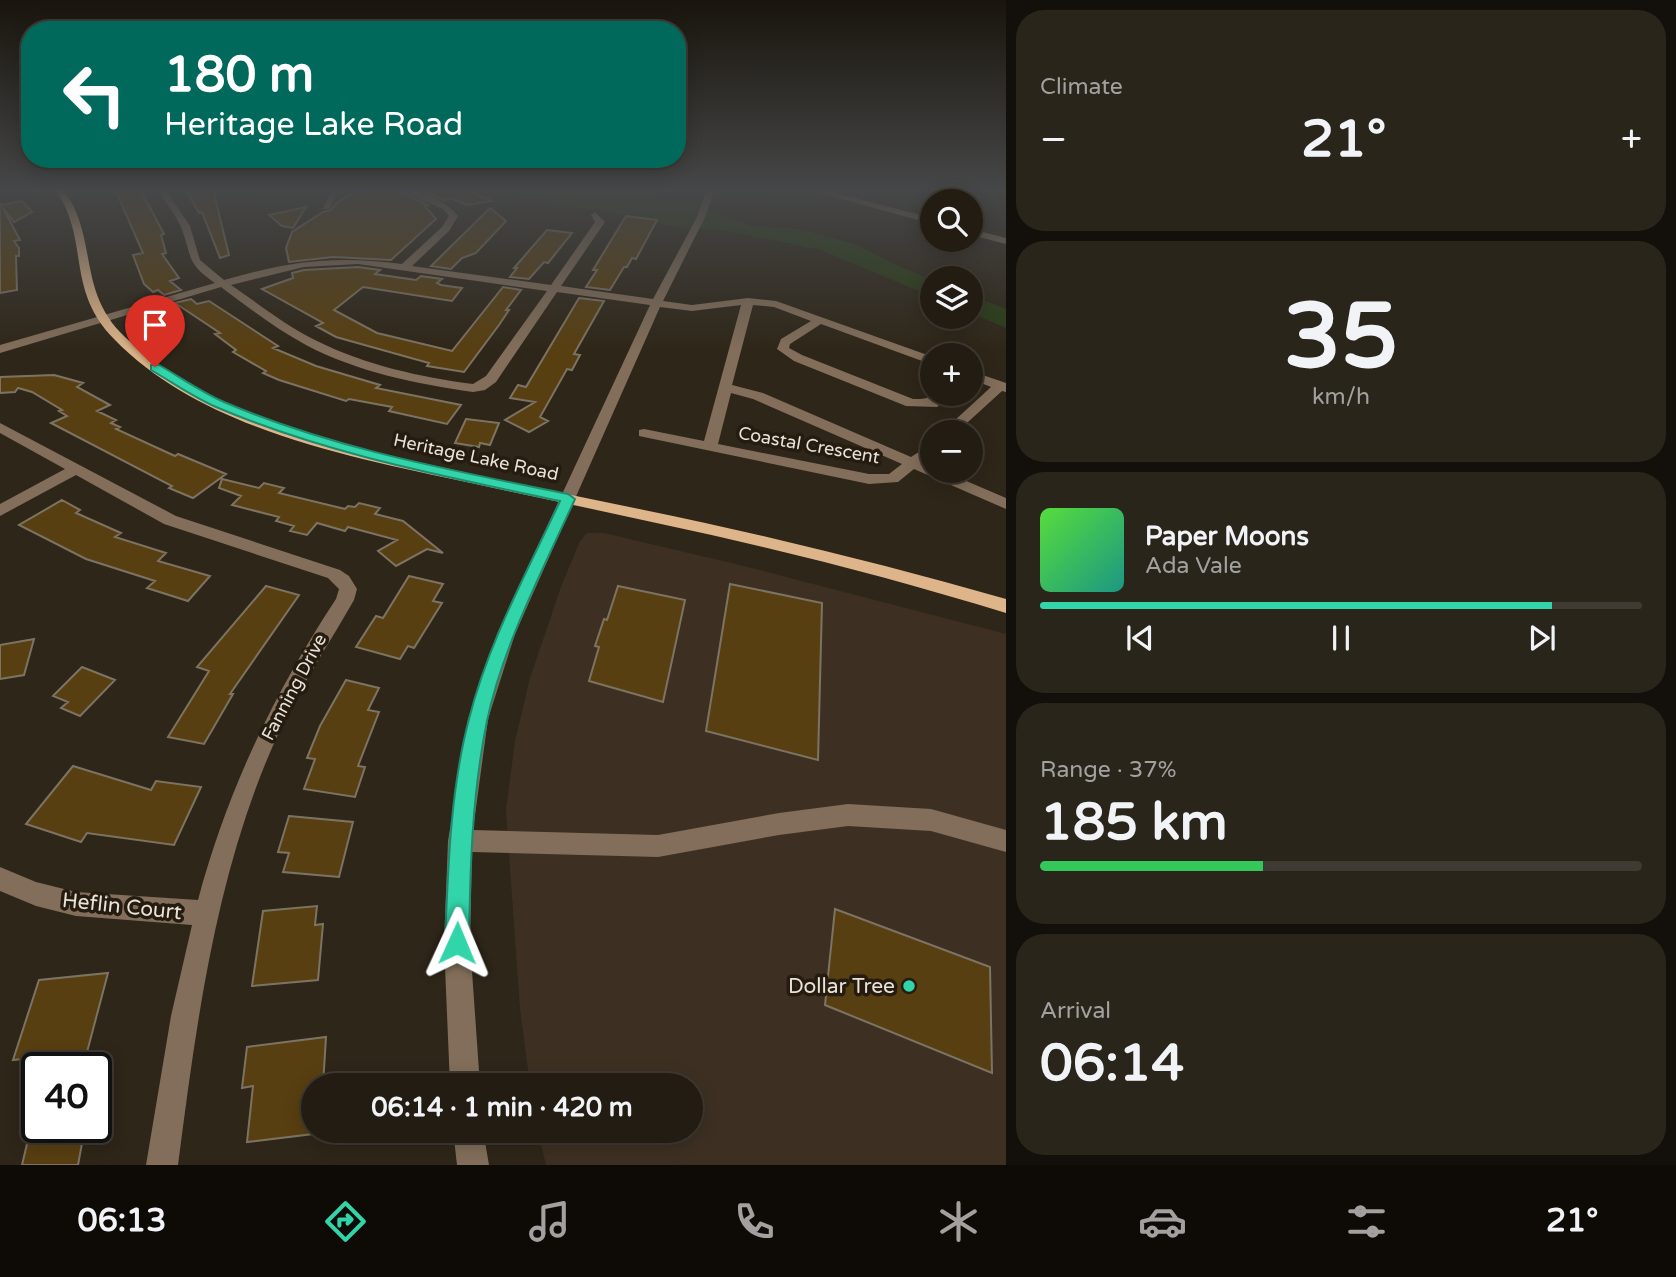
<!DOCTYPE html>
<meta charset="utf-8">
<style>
:root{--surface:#221c12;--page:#2a251b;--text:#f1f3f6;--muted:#a2a19f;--line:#3f3a32;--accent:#32d4a9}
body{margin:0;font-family:"Varela Round",sans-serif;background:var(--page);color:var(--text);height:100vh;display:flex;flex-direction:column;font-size:26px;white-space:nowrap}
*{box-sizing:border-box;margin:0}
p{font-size:23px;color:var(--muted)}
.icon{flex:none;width:38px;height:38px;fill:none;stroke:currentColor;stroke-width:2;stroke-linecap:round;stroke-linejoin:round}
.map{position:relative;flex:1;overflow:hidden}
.details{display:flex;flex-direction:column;gap:10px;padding:10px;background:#130f0a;width:670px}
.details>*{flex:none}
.guide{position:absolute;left:21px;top:21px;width:665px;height:147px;border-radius:28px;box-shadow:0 4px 18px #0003,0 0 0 2px var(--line);background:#00695c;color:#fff;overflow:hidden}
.tools{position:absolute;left:920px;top:189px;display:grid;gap:14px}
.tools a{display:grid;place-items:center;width:63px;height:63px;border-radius:50%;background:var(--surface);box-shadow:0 4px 18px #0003,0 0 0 2px var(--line);font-size:35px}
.speed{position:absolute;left:21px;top:1052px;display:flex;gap:14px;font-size:35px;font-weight:700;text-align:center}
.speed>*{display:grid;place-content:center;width:91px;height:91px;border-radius:50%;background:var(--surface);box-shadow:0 4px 18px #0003,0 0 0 2px var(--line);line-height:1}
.speed .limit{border:4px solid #111;border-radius:10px;background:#fff;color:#111}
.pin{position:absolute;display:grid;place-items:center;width:60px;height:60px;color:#fff;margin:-72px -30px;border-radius:50% 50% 50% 0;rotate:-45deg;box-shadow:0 0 7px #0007}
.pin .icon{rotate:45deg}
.me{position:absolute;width:77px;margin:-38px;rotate:1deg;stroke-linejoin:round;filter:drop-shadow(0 0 5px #0008)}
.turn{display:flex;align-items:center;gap:24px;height:147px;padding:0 28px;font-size:32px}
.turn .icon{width:91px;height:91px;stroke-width:2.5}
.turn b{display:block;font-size:49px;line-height:60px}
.big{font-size:52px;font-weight:700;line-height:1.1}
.details .tile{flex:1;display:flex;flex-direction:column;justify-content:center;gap:10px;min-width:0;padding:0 24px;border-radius:28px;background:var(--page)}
.details .dial{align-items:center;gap:0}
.dial b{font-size:91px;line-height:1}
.song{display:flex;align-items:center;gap:21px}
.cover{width:84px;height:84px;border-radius:10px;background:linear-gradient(135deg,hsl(110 70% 55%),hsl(170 70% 35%))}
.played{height:7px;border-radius:4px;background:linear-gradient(90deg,var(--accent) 85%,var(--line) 85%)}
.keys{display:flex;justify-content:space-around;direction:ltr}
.heat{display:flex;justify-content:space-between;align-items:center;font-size:38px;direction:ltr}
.charge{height:10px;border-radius:5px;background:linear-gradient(90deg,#34c759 37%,var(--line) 0)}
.trip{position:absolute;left:301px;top:1073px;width:402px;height:70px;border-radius:35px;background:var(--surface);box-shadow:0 4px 18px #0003,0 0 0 2px var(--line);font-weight:700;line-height:70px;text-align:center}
.dock{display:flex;height:112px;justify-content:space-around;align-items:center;background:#0e0b07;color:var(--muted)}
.dock .icon{width:49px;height:49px}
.dock .active{color:var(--accent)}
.dock b{font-size:32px;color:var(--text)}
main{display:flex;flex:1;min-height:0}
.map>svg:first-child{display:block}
.commercial{fill:#3d3023}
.green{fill:#293c15}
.building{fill:#583f11;stroke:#7d7363;stroke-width:2}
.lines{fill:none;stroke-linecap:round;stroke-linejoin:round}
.minor{fill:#826e5a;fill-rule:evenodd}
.major{fill:#deb58a;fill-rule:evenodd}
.route{fill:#32d4a9;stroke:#208a6e;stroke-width:2}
.poi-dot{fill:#32d4a9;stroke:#251c0f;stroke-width:2.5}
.labels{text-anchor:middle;stroke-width:7;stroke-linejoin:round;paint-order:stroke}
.street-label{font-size:18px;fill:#e8e2d9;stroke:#251c0f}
.near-street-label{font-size:21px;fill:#e8e2d9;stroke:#251c0f}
.near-poi-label{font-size:21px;fill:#e8e2d9;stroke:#251c0f;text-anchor:end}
</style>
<main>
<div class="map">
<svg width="1006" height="1165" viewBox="0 0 1006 1165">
<rect width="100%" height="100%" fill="#2e2618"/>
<path class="commercial" d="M587,533H604L748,567L1006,634V1165H546L538,1131L691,1130V1085H530L520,1009L506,810L515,741L530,678L562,584L580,541Z"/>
<path class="green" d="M486,189H629L675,198L752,226L799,229L855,244L898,266L933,280V297L821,250L727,231L671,226L603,210L566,207Z
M971,295L1006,309V328L971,313Z"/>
<path class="building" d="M115,189H140L164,234L161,235L166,253L162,254L179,278L170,281L181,290L164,295L158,290L153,292L144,284L133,255L143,253Z
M213,189L229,255L220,258L202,212L199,213L187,192Z
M376,189H395L428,205L425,206L436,219L391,260L333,257L289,262L286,248L292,232L323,212L331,210L335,204L355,191H376Z
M417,189H471V192L492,201L466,205L452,198L444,200Z
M22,201L32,212L14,222L3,208L20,240L14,241L19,248V256H16L17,290L0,293V203L1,205Z
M306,207L293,228L282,226L269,215Z
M490,208L506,221L476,253L462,258L451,269L431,266Z
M626,216L657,220L636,259L632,258L627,267H624L610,290L586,287L597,270H593Z
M547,230L572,233L548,263L544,262L529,279L510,277L517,268H514Z
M358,267L380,270L375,274L416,280L421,276L442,279L437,283L441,285L462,288L452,301L363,287L334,310L377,333L452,351L503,287L521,290L506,310H509L499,325L464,372L427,366L429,363L336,337L316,326L323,323L262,289L293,278L292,273L304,270Z
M579,298L604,301L574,354L580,355L572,370L567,369L540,417L548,421L529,432L505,420L535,402L510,398L518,385L526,387Z
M191,299L197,304L209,301L278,346L273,348L316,366L380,385L376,388L461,405L447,424L389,411L392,407L349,399L346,401L279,380L263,373L266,371L233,352L236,350L215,334L220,333L175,303Z
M54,375L83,383L77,387L110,405L97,411L116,420L111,423L120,427L116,429L175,456L178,454L226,474L193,498L169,488L172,486L51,423L67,416L59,411L62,410L32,392L18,388L15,392L0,393V377Z
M466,419L499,423L490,445L480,443L479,447L455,443Z
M222,479L259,488L264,483L284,488L279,493L345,509L348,506L355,507L359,503L380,508L375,514L403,521L443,553L427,549L396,566L378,551L397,540L348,527L345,531L317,523L307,535L290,531L294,526L276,521L279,517L232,505L241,496L219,488Z
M62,500L80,510L76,513L121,533L115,537L166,553L158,561L210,576L188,601L147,588L155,581L86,559L19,525Z
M409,576L443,584L433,601L442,603L414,648L408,646L400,659L356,647L376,616L383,618Z
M730,584L822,603L818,760L706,731Z
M266,586L299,595L230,694H233L204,744L168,737L209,671L197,667Z
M618,586L685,600L663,702L589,681L599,647L595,646L604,619L607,620Z
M34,639L24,675L0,679V645Z
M82,667L115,680L80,716L61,708L68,702L53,696Z
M346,680L379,688L368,710L379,712L358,766L365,767L355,797L304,789L315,759L307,758L320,726Z
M73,766L151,790L156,781L201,787L174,845L87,833L81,842L26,824Z
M289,816L353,822L339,877L283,872L289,853L278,852Z
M317,906L315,925L323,924L318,980L252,986L263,911Z
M835,909L990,967L992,1073L825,1005Z
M108,973L87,1052L13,1060L39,980Z
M326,1037L323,1085H313V1134L247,1142L253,1086L242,1088L247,1047Z
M31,1127H85L78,1165H22Z"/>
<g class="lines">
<path class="minor" d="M157,189H165L190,226L200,260L224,280C290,261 334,255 402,264L442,227L449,216L443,209L398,189C418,188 446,200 458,216L449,231L412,266L551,285L595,222L591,215L595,212L605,222L561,286L653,299L697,217L707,189H715L705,217L663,301L692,305L748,298L776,301L933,357V365L821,324L790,344L789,348L802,355L913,399C928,400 937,393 952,394L937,407L906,406L794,361L777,349L781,339L811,321L774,307L753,305L732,385L763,393L911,457L933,443V454L923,462L933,467V471H943L1006,498V509L914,469L898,482L869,484L639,436V430L644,429L704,441L741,305L692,311L660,307L515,634L488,719L473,830L658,835L779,813L848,804L931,809L1006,830V852L931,831L848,826L779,835L658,857L472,852L470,943L480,1085H450L444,943L448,841L468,719L497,634L650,305L557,292L496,382L485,390L473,392C417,384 357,372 306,345C276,329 249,308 221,287L0,353V345L215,283C185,262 193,258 181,227C175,214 165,201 157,189ZM358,264L547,291L486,376L473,384C420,377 365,365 317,341C286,326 259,304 231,285L304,267ZM731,393L753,399L902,464L889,474H869L718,444Z
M332,189H340L329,209H323Z
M805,189H818L933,218V224Z
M971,229L1006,238V244L971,235Z
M971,371L1006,383V392L1002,391L957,432H942L991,387L971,379Z
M0,423L176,516L340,570L349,576L357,589L354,600C329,644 302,684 280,730C217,865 197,1018 178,1165H146L171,1016L192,925L76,916L36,906L0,891V867L36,882L76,892L198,900C227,791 274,693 336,599L339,589L328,578L164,524L76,475L0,516V504L65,469L0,433Z
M453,1130H483L489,1165H457Z"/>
<path class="major" d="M55,189H63C99,237 76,291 125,337C211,417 334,444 445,468C512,483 578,496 644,510C766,535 886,565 1006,599V613C892,578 778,549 661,524C598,510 535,497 471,483C353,458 203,430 115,340C64,289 91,240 55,189Z"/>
</g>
<linearGradient id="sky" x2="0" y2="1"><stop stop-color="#19150d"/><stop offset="0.54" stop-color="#464748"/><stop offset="1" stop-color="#464748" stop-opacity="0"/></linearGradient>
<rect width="1006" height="352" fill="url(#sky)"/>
<path class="route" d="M151,365H159C180,377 201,392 224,402C334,449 451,470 568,494L575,499C544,567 502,648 487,721C472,794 470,869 469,943L465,951L457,955L449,951L445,943C448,869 450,791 469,719C488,643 527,572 560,501C443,476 326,454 216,407C193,397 172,382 151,370Z"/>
<circle class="poi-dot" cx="909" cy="986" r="7"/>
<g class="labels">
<g class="street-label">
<text transform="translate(809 445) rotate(10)" y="6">Coastal Crescent</text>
<text transform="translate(476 457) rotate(12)" y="6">Heritage Lake Road</text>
<text transform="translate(294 687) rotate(-62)" y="6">Fanning Drive</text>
</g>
<g class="near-street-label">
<text transform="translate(122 906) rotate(6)" y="7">Heflin Court</text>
</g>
<g class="near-poi-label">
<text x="895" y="993">Dollar Tree</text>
</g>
</g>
</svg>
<div class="tools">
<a><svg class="icon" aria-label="search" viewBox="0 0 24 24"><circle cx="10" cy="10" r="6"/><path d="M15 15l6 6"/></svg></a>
<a><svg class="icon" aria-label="layers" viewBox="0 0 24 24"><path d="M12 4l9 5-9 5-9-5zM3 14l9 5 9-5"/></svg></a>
<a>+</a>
<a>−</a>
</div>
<div class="speed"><div class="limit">40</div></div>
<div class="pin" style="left:155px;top:367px;background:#d93025"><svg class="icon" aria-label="arrive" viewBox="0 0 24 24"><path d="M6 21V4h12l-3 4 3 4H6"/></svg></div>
<svg class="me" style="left:457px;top:943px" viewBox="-20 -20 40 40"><path d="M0-17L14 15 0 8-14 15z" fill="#32d4a9" stroke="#fff" stroke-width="4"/></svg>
<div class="trip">06:14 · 1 min · 420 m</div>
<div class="guide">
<div class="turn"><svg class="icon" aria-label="left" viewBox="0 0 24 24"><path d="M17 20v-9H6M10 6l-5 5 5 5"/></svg><div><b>180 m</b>Heritage Lake Road</div></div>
</div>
</div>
<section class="details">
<div class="tile"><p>Climate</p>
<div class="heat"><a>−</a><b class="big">21°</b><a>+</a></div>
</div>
<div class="tile dial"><b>35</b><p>km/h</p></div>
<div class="tile">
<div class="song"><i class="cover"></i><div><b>Paper Moons</b><p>Ada Vale</p></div></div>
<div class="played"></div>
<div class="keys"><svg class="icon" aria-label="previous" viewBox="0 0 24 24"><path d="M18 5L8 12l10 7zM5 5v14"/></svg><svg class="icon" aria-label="pause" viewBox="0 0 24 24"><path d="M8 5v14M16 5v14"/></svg><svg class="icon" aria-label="next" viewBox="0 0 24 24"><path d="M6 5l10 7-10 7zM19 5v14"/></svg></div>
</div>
<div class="tile"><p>Range · 37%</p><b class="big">185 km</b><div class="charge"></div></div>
<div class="tile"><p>Arrival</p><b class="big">06:14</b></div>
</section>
</main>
<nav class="dock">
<b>06:13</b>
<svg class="icon active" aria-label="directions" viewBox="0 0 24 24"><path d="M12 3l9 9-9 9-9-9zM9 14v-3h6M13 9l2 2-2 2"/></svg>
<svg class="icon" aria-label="music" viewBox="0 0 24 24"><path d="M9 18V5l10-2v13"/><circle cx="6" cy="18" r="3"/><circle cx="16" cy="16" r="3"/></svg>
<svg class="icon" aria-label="phone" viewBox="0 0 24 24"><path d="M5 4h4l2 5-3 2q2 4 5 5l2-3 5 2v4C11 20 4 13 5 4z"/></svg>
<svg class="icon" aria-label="climate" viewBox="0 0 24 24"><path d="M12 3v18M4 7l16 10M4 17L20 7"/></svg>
<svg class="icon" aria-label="car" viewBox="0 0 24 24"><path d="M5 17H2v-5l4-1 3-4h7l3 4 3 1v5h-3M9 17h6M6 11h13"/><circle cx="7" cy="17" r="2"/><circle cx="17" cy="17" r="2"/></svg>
<svg class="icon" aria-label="filters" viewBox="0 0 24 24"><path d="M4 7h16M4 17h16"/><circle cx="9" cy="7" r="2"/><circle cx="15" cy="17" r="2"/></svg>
<b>21°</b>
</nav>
